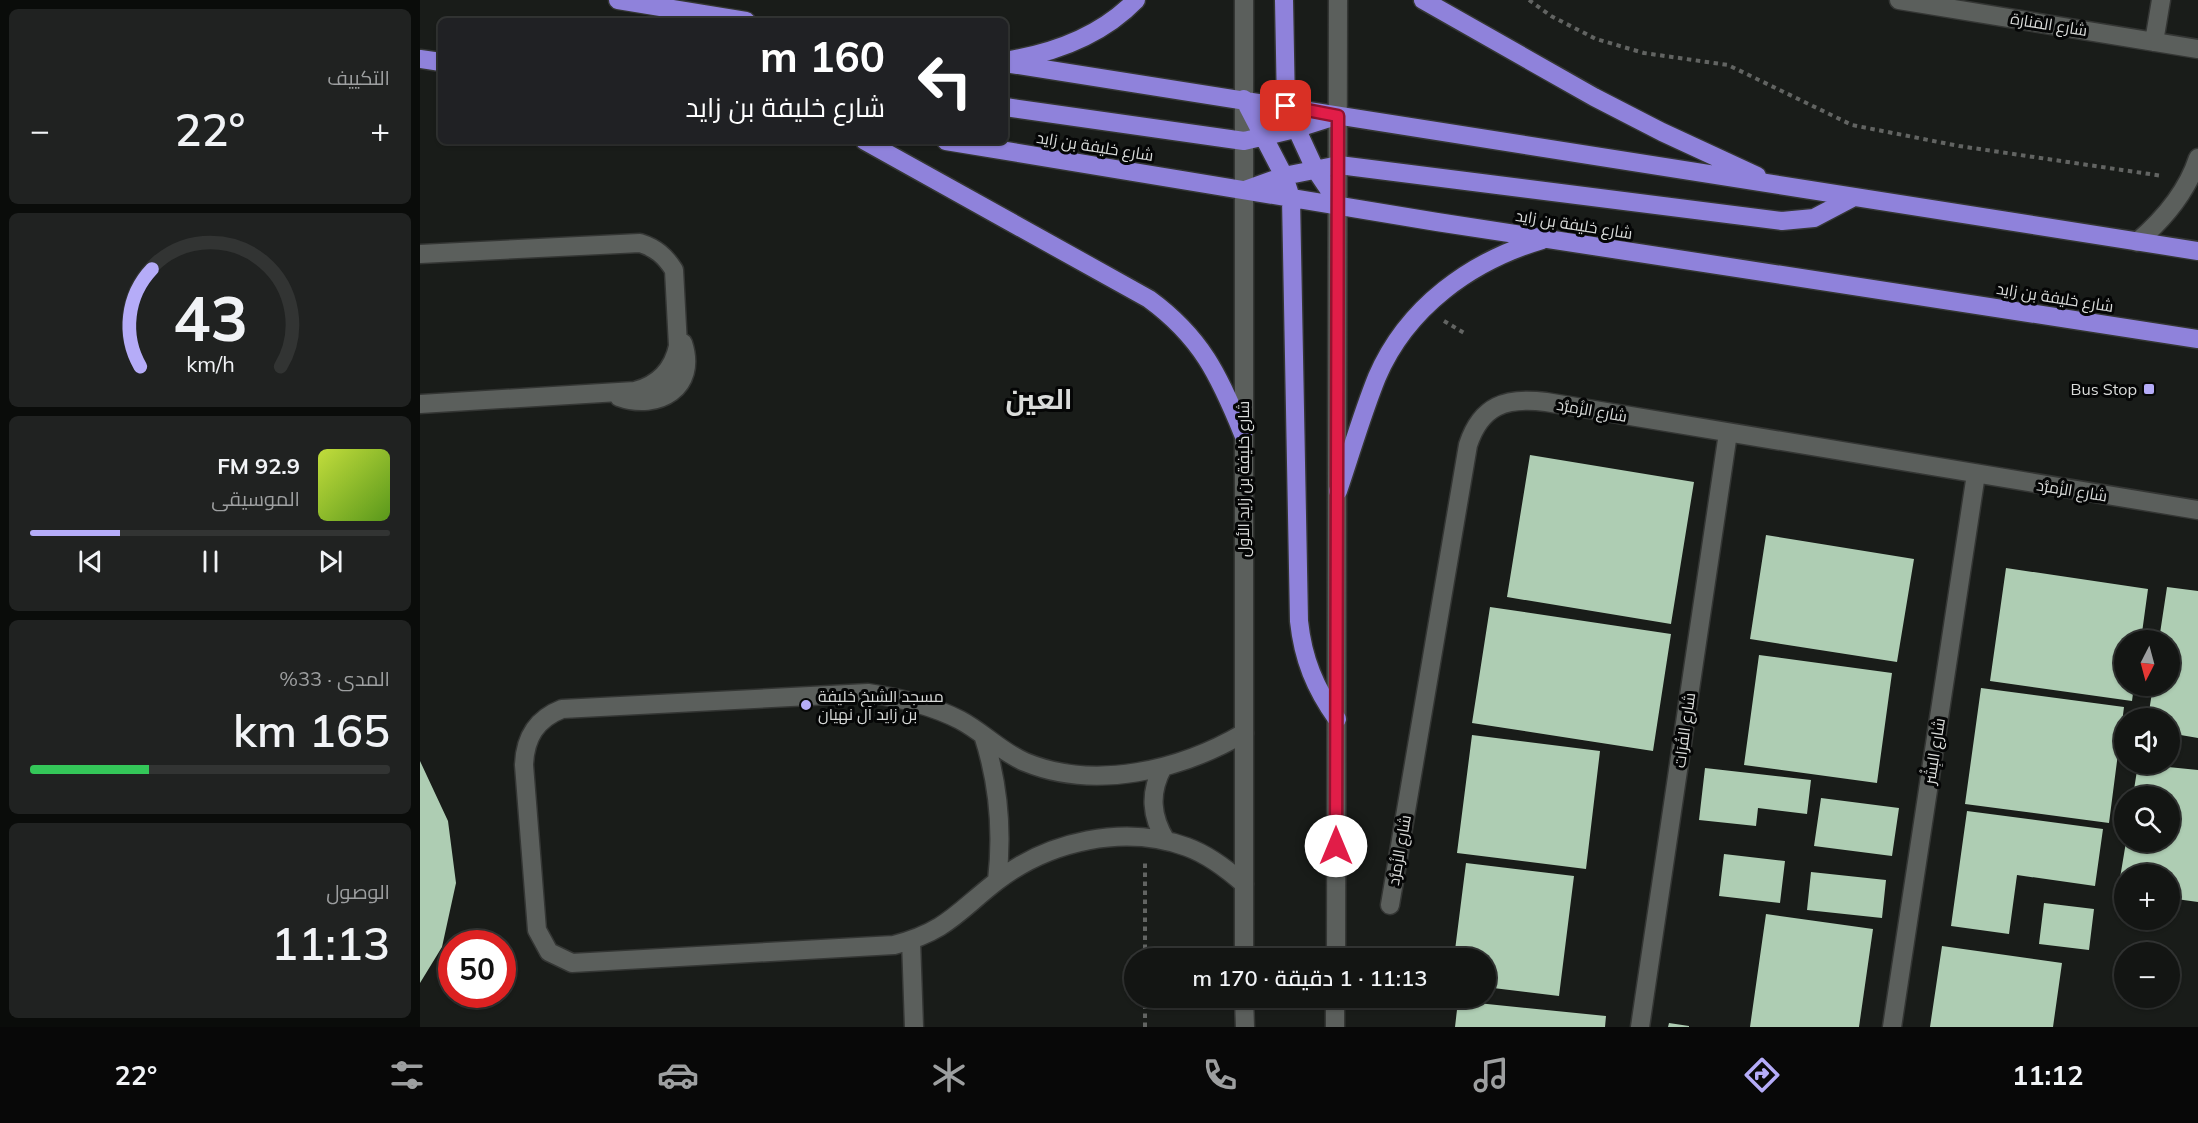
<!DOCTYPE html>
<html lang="ar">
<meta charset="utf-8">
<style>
:root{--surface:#131513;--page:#202221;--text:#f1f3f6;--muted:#9d9fa0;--line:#323433;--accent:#b5acf8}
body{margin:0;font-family:Mulish,Cairo,sans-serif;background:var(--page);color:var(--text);direction:rtl;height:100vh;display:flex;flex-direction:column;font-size:22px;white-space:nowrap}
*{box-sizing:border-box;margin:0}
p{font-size:20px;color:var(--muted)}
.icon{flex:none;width:33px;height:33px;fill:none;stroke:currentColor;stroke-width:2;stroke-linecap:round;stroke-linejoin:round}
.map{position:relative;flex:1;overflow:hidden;direction:ltr}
.details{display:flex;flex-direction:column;gap:9px;padding:9px;background:#0a0c0a;width:420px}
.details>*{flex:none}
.banner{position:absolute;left:18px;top:18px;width:570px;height:126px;border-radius:9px;box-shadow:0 2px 4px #0004,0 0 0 2px var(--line);direction:rtl;background:#202124;color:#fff;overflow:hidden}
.needle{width:39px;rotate:186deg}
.tools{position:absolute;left:1694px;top:630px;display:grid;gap:12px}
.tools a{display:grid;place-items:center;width:66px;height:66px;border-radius:50%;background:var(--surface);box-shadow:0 2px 4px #0004,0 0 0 2px var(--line);font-size:30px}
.speed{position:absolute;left:18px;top:930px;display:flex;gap:12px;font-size:30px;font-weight:700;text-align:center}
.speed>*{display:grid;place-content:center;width:78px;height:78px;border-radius:50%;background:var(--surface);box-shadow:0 2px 4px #0004,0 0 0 2px var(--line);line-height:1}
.speed .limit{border:9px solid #d22;background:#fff;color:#111}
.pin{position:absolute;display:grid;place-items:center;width:51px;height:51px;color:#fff;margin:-26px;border-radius:12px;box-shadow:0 3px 9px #0006}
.me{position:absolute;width:66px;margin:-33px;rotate:0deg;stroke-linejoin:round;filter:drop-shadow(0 0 4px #0008)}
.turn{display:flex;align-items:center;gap:21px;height:126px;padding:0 24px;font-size:27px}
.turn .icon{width:78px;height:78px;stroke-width:2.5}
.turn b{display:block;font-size:42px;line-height:51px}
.big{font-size:45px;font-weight:600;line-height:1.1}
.details .tile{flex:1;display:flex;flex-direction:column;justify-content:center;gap:9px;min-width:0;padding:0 21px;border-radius:9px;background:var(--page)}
.details .dial{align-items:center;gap:0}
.dial svg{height:156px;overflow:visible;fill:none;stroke:var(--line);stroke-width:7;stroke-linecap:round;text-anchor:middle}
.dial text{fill:var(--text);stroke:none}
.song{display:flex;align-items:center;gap:18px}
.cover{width:72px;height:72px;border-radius:9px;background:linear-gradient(135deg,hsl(70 70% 55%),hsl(90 70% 35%))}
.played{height:6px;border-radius:3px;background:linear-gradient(90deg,var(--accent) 25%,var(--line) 25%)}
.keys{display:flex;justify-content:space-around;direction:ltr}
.heat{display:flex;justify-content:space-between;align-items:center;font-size:33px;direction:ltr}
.charge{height:9px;border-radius:4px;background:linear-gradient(90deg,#34c759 33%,var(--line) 0)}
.trip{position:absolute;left:704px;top:948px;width:372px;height:60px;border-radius:30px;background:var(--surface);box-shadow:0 2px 4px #0004,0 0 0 2px var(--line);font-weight:600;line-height:60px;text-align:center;direction:rtl}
.tab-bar{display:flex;height:96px;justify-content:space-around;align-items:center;background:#080808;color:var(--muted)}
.tab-bar .icon{width:42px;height:42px}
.tab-bar .current{color:var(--accent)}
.tab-bar b{font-size:27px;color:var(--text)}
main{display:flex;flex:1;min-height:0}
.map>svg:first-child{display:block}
.building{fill:#aecdb3}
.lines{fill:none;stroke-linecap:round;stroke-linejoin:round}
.lane-casing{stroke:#343634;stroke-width:21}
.street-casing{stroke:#343634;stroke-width:21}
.secondary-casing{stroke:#343634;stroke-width:21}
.highway-casing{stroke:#343634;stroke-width:21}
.path{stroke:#626462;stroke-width:4;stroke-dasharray:4.5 4.5;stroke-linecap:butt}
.lane{stroke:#5b5f5c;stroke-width:18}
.street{stroke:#5b5f5c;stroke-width:18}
.secondary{stroke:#5b5f5c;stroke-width:18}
.highway{stroke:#8f82db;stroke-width:18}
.route-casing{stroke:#92132f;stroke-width:15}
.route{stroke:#e11d48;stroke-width:10}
.poi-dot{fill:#b5acf8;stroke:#050606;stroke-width:2}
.labels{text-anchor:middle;stroke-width:6;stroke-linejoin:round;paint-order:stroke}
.street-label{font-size:16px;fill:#dadcda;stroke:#050606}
.poi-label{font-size:16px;fill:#dadcda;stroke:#050606;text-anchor:end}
.town-label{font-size:28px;font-weight:bold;fill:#dadcda;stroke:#050606}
</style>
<main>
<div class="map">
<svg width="1778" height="1027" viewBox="0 0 1778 1027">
<rect width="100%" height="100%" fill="#191c19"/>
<path class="building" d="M1110,455L1274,482L1251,624L1087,597Z
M1346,535L1494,559L1477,662L1330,639Z
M1586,568L1728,589L1721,640H1704V686H1714L1712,701L1570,681Z
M1747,587L1778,591V738L1749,733V718H1728L1733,686H1749V640H1739Z
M1070,607L1251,634L1233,751L1052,723Z
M1339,655L1472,673L1457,783L1324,765Z
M1561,688L1704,707L1689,823L1545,804Z
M1052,735L1180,751L1166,869L1037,853Z
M0,761L28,821L36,883L22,947L0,983Z
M1718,764L1778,770V902L1749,898V874H1704V891L1698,890L1706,842H1749V796H1713Z
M1285,768L1391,780L1387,814L1338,808L1336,826L1279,820Z
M1401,798L1479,808L1472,856L1394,846Z
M1547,811L1683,829L1675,886L1597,875L1589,934L1531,926Z
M1304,854L1365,861L1360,903L1299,896Z
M1046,863L1154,876L1139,996L1065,987V958H1034Z
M1391,872L1466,880L1462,918L1387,910Z
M1624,903L1674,909L1669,950L1619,944Z
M1346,914L1453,929L1439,1027H1330Z
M1522,946L1642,963L1633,1027H1510Z
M1038,1001L1186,1016L1185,1027H1035Z
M1249,1023L1269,1026V1027H1248Z"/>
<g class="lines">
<defs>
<path id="lane" d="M0,254L220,243C236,248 245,256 254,270L258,346C253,370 238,385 215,391L0,404
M199,397C238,411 278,388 263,343
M824,733C761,770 675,791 605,762C581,752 563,732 540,720C511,705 480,698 448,693L142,709C116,719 105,738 104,765L117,930L129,952L152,963L474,945C527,931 537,912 577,881C629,841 704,824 767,847C789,855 807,869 824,884
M563,735C579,784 583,830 577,881
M743,767C729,793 731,816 746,841
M491,940L494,1027"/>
<path id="street" d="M1479,0L1778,49
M1734,42L1741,0
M1717,242C1744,219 1767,192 1778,158
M970,905L1048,445C1061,405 1086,397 1126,402L1778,510
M1220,1027L1308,433
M1472,1027L1556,474"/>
<path id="secondary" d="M824,0V958
M916,958L918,0
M824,998L825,1027
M915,1027V998"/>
<path id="highway" d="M198,0L326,21
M864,0L866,106L895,169L920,206
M1003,0L1174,97L1242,132L1337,176
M0,59L21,62
M590,60C637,52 683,34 716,0
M585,63L1778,251
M824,99L864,176L871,198L879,621C883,659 895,688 917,719
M585,107L824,141L875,129L916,116
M445,141L729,299C781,337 799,375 823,434
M526,141L1017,222L1778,339
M825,190L864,176L919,165L1362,221L1394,218L1432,198
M918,491C931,453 942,414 957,377C987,307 1051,261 1122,240"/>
</defs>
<use href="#lane" class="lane-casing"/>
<use href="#street" class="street-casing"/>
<use href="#secondary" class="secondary-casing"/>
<use href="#highway" class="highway-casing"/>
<path class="path" d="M1109,0L1131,16L1176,39L1224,53L1308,65L1432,125L1539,146L1743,176
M1024,321L1046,334
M725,958V862
M725,1027V998"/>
<use href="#lane" class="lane"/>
<use href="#street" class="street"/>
<use href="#secondary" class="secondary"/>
<use href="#highway" class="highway"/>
</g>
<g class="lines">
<defs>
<path id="route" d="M866,106L918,116L916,846"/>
</defs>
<use href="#route" class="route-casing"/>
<use href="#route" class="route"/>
</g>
<g class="poi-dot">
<rect x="1723" y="383" width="12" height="12" rx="3"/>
<circle cx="386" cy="705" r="6"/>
</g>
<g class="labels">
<g class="street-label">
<text transform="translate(1629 24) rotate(9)" y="6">شارع المَنارة</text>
<text transform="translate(675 146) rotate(9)" y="6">شارع خليفة بن زايد</text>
<text transform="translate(1154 224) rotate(9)" y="6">شارع خليفة بن زايد</text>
<text transform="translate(1635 297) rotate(9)" y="6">شارع خليفة بن زايد</text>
<text transform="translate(1172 410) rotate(10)" y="6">شارع الزُمرُّد</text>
<text transform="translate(823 479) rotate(-90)" y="6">شارع خليفة بن زايد الأول</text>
<text transform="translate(1652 490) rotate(9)" y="6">شارع الزُمرُّد</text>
<text transform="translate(1264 730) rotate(-82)" y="6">شارع الفُرَات</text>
<text transform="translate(1514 751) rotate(-81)" y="6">شارع البِشْر</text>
<text transform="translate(979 850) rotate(-80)" y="6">شارع الزُمرُّد</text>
</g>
<g class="poi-label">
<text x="1717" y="395">Bus Stop</text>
<text x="398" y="702" text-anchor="start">مسجد الشيخ خليفة<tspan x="398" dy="18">بن زايد آل نهيان</tspan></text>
</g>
<g class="town-label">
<text x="619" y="409">العين</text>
</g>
</g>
</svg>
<div class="tools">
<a><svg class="needle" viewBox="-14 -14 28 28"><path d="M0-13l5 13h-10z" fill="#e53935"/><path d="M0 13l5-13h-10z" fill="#9d9fa0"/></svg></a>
<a><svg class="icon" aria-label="sound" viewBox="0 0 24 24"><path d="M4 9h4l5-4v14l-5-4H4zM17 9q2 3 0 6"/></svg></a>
<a><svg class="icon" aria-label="search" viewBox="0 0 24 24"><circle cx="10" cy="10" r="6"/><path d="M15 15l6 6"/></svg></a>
<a>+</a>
<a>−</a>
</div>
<div class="speed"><div class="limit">50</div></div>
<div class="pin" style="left:866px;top:106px;background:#d93025"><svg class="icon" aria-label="arrive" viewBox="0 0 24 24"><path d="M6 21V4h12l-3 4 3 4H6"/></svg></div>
<svg class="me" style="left:916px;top:846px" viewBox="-20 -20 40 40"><circle r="19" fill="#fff"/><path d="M0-13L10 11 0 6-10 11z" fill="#e11d48"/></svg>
<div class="trip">11:13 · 1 دقيقة · 170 m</div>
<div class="banner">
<div class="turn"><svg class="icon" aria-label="left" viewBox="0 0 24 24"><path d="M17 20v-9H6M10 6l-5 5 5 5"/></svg><div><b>160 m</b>شارع خليفة بن زايد</div></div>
</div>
</div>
<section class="details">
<div class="tile"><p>التكييف</p>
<div class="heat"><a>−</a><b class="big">22°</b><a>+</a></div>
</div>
<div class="tile dial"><svg viewBox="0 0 100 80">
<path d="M14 69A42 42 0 1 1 86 69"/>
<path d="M14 69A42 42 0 0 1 20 19" stroke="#b5acf8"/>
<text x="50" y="56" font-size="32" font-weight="700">43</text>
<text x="50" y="72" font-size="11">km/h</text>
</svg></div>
<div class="tile">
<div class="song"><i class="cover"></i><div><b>92.9 FM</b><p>الموسيقى</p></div></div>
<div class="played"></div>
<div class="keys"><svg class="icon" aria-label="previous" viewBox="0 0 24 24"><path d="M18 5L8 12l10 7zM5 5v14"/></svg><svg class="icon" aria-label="pause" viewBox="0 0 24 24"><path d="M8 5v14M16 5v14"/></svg><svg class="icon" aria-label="next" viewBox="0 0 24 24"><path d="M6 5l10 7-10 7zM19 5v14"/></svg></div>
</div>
<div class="tile"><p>المدى · 33%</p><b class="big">165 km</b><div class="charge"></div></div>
<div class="tile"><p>الوصول</p><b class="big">11:13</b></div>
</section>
</main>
<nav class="tab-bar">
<b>11:12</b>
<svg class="icon current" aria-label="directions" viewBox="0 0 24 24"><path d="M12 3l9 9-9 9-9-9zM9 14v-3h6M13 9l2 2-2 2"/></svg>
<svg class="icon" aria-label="music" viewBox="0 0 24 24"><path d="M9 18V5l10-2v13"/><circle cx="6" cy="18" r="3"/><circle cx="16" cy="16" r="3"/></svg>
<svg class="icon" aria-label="phone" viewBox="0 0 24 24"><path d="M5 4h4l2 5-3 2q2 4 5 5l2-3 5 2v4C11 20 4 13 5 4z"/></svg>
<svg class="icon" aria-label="climate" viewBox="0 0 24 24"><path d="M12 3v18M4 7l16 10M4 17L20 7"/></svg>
<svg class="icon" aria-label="car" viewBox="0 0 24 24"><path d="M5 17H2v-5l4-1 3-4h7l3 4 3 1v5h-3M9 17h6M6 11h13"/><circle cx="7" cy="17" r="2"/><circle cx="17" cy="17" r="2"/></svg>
<svg class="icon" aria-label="filters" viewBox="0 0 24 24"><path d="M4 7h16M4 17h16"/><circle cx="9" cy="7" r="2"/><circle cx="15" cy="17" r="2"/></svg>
<b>22°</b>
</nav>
